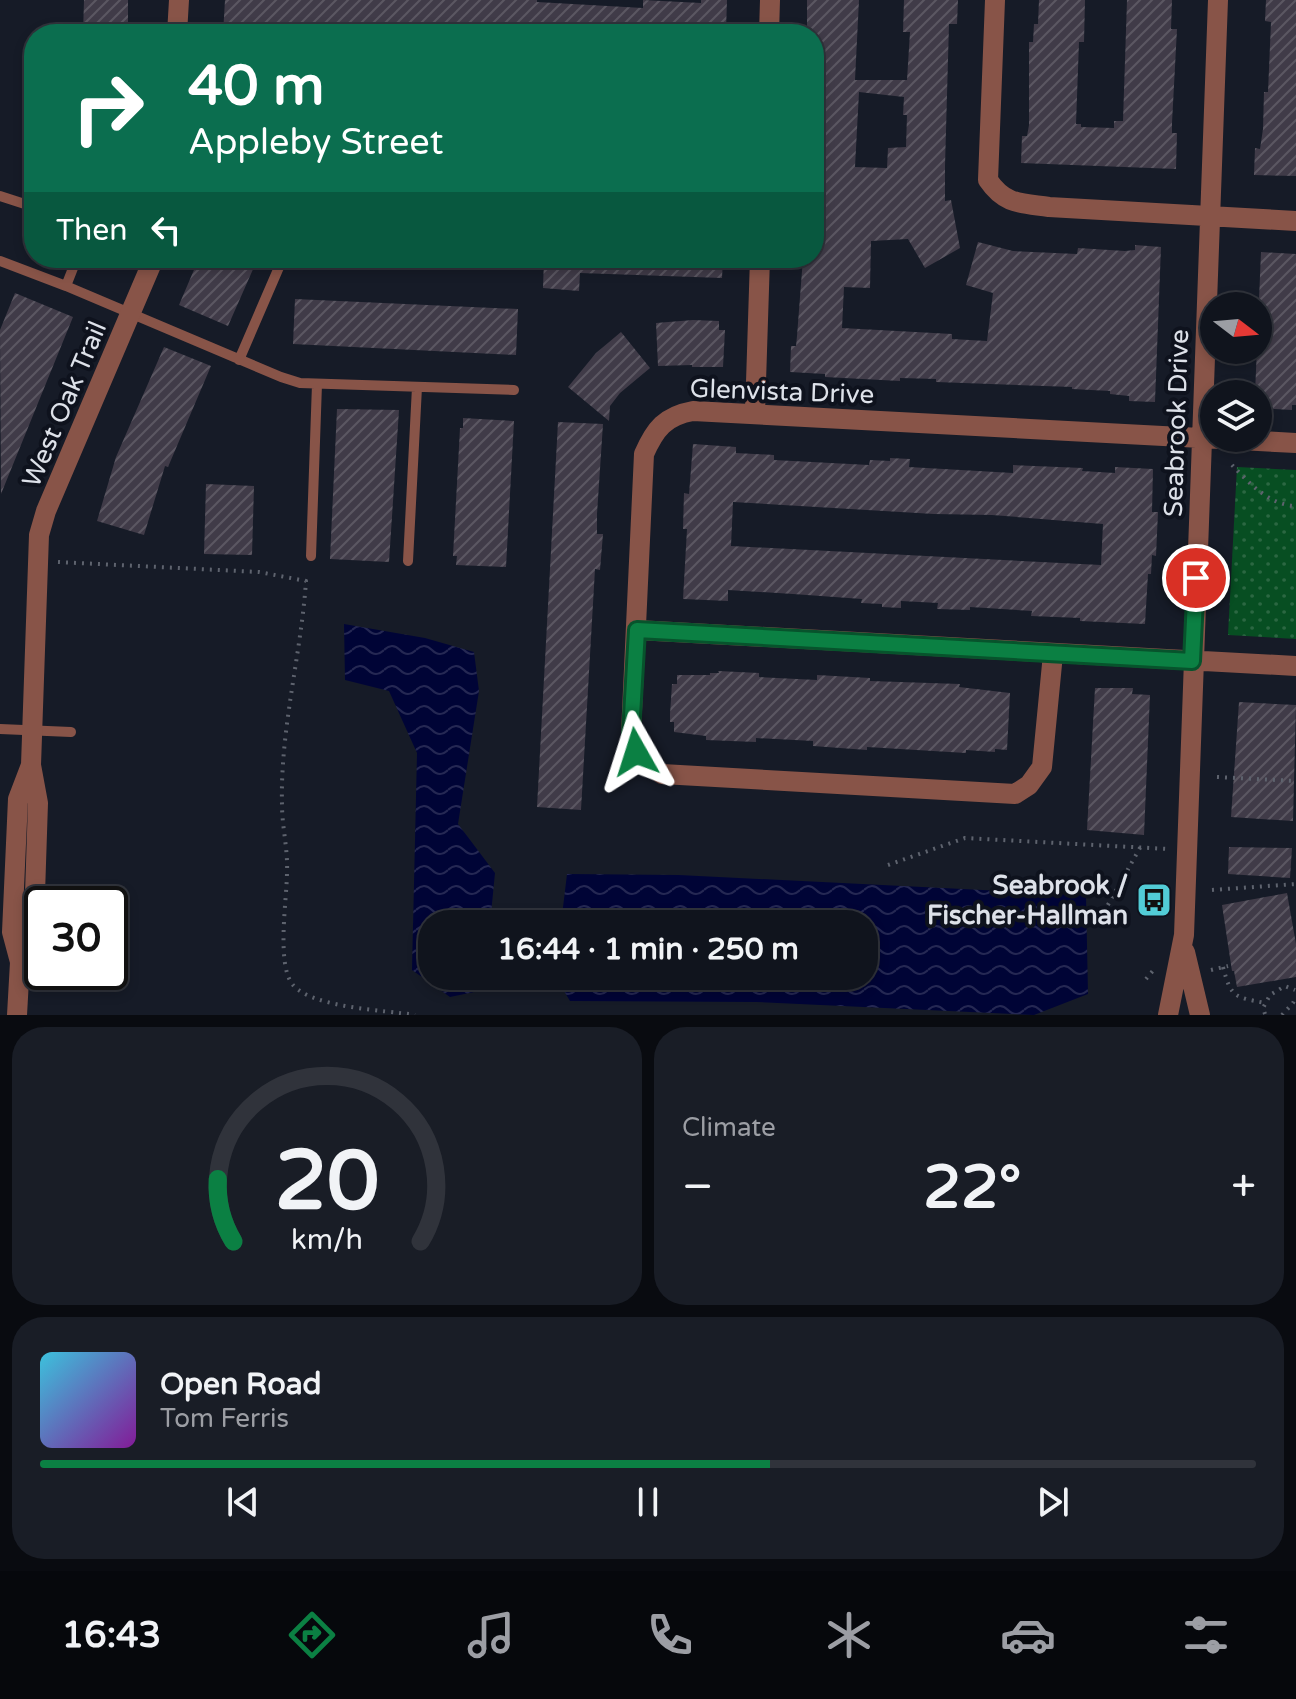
<!DOCTYPE html>
<meta charset="utf-8">
<style>
:root{--surface:#10141d;--page:#191d26;--text:#f1f3f6;--muted:#9c9ea4;--line:#30333b;--accent:#0b8043}
body{margin:0;font-family:"Varela Round",sans-serif;background:var(--page);color:var(--text);height:100vh;display:flex;flex-direction:column;font-size:30px;white-space:nowrap}
*{box-sizing:border-box;margin:0}
p{font-size:26px;color:var(--muted)}
.icon{flex:none;width:44px;height:44px;fill:none;stroke:currentColor;stroke-width:2;stroke-linecap:round;stroke-linejoin:round}
.map{position:relative;height:1015px;overflow:hidden}
.panel{display:flex;flex-direction:column;gap:12px;padding:12px;background:#090b10;flex:1}
.panel>*{flex:none}
.top-card{position:absolute;left:24px;top:24px;width:800px;height:244px;border-radius:32px;box-shadow:0 4px 12px #0003,0 0 0 2px var(--line);background:#0b6e4f;color:#fff;overflow:hidden}
.needle{width:52px;rotate:106deg}
.buttons{position:absolute;left:1200px;top:292px;display:grid;gap:16px}
.buttons a{display:grid;place-items:center;width:72px;height:72px;border-radius:50%;background:var(--surface);box-shadow:0 4px 12px #0003,0 0 0 2px var(--line);font-size:40px}
.speed{position:absolute;left:24px;top:886px;display:flex;gap:16px;font-size:40px;font-weight:700;text-align:center}
.speed>*{display:grid;place-content:center;width:104px;height:104px;border-radius:50%;background:var(--surface);box-shadow:0 4px 12px #0003,0 0 0 2px var(--line);line-height:1}
.speed .limit{border:4px solid #111;border-radius:12px;background:#fff;color:#111}
.pin{position:absolute;display:grid;place-items:center;width:68px;height:68px;color:#fff;margin:-34px;border:4px solid #fff;border-radius:50%;box-shadow:0 2px 8px #0007}
.me{position:absolute;width:88px;margin:-44px;rotate:354deg;stroke-linejoin:round;filter:drop-shadow(0 0 6px #0008)}
.turn{display:flex;align-items:center;gap:28px;height:168px;padding:0 32px;font-size:36px}
.turn .icon{width:104px;height:104px;stroke-width:2.5}
.turn b{display:block;font-size:56px;line-height:68px}
.then{display:flex;align-items:center;height:76px;padding:0 32px;background:#0003;gap:16px;font-size:30px}
.big{font-size:60px;font-weight:700;line-height:1.1}
.panel .tile{flex:1;display:flex;flex-direction:column;justify-content:center;gap:12px;min-width:0;padding:0 28px;border-radius:32px;background:var(--page)}
.panel .dial{align-items:center;gap:0}
.dial svg{height:208px;overflow:visible;fill:none;stroke:var(--line);stroke-width:7;stroke-linecap:round;text-anchor:middle}
.dial text{fill:var(--text);stroke:none}
.song{display:flex;align-items:center;gap:24px}
.cover{width:96px;height:96px;border-radius:12px;background:linear-gradient(135deg,hsl(190 70% 55%),hsl(290 70% 35%))}
.played{height:8px;border-radius:4px;background:linear-gradient(90deg,var(--accent) 60%,var(--line) 60%)}
.keys{display:flex;justify-content:space-around;direction:ltr}
.heat{display:flex;justify-content:space-between;align-items:center;font-size:44px;direction:ltr}
.panel .tiles{flex:1;display:grid;gap:12px;grid-template-columns:1fr 1fr}
.tile:last-child{grid-column:span 2}
.trip{position:absolute;left:418px;top:910px;width:460px;height:80px;border-radius:32px;background:var(--surface);box-shadow:0 4px 12px #0003,0 0 0 2px var(--line);font-weight:700;line-height:80px;text-align:center}
.dock{display:flex;height:128px;justify-content:space-around;align-items:center;background:#06080c;color:var(--muted)}
.dock .icon{width:56px;height:56px}
.dock .on{color:var(--accent)}
.dock b{font-size:36px;color:var(--text)}
.map>svg:first-child{display:block}
.grass{fill:url(#grass-dots)}
.water{fill:url(#water-waves)}
.building{fill:url(#building-hatch);fill-rule:evenodd}
.lines{fill:none;stroke-linecap:round;stroke-linejoin:round}
.path{stroke:#5e636e;stroke-width:4;stroke-dasharray:2 6;stroke-linecap:butt}
.lane{stroke:#885448;stroke-width:10}
.street{stroke:#885448;stroke-width:20}
.route-casing{stroke:#07532c;stroke-width:20}
.route{stroke:#0b8043;stroke-width:14}
.labels{text-anchor:middle;stroke-width:8;stroke-linejoin:round;paint-order:stroke}
.street-label{font-size:26px;fill:#dde1e9;stroke:#0e121d}
.poi-label{font-size:26px;font-weight:bold;fill:#dde1e9;stroke:#0e121d;text-anchor:end}
</style>
<div class="map">
<svg width="1296" height="1015" viewBox="0 0 1296 1015">
<defs>
<pattern id="grass-dots" width="8" height="8" patternUnits="userSpaceOnUse" patternTransform="scale(2)"><rect width="8" height="8" fill="#074e22"/><path d="M2 2h.1M6 6h.1" fill="none" stroke="#2b6742" stroke-width="1.8" stroke-linecap="round"/></pattern>
<pattern id="water-waves" width="16" height="10" patternUnits="userSpaceOnUse" patternTransform="scale(2)"><rect width="16" height="10" fill="#000436"/><path d="M0 5q4-4 8 0t8 0" fill="none" stroke="#252853"/></pattern>
<pattern id="building-hatch" width="6" height="6" patternUnits="userSpaceOnUse" patternTransform="scale(2)"><rect width="6" height="6" fill="#403b48"/><path d="M-1 1l2-2M0 6l6-6M5 7l2-2" fill="none" stroke="#5b5762"/></pattern>
</defs>
<rect width="100%" height="100%" fill="#161b27"/>
<path class="grass" d="M1237,467L1296,470V639L1228,635Z"/>
<path class="water" d="M344,624L425,638L474,652L479,691L458,824L495,873L490,924H432V976H485L484,990L450,997L412,970L417,753L389,691L345,680Z
M567,874L679,875L1086,895L1088,994L1034,1015L756,1002L570,1001L555,976H864V924H561Z"/>
<path class="building" d="M84,0H128V34H83Z
M225,0H537V2L643,8V0L701,3V0H727L726,31V34H223Z
M807,0H859L855,80H907L910,32H903L904,0H958L957,24H949L945,166V201L951,200L960,248L925,268L908,239L871,241L870,288L844,287L842,328L952,334V339L987,341L993,293L966,285L978,242L1013,251L1077,254L1078,248L1125,251L1135,250V245L1161,247L1155,402L1129,401V396L1110,394V391L1072,389V387L936,382V379L900,378V381L825,377V374L790,372L791,346H796L797,336L803,258H814L815,46L814,34H807ZM859,92L904,97L903,115H907L906,147L888,148L887,168L855,167Z
M1039,0H1085L1084,42H1079L1076,124H1081V127L1114,128V121H1123L1127,0H1172L1171,29H1177L1172,123V133H1177L1176,169L1021,163L1022,136H1027L1029,125V42H1033L1034,24H1038Z
M1266,0H1296V176L1254,175L1255,148L1260,149L1263,129L1264,92H1268L1271,22L1265,21Z
M1261,252L1296,254V405H1292V410L1258,408V394H1255Z
M199,258H258L228,326L179,305Z
M544,258H723L722,278L580,273L579,291L543,288Z
M15,293L73,317L1,494L0,330Z
M295,299L518,309L516,355L293,344Z
M693,320L719,321V330H725L723,367H692V365L658,366L656,323Z
M621,332L650,368L620,393L610,406L609,421L568,387L596,353Z
M164,347L211,366L168,467L165,466L144,535L97,521L116,457Z
M337,409L399,410L389,562L330,559Z
M463,418L514,421L506,567L456,565L457,556H453L458,465L460,428H463Z
M558,422L603,424L597,514V534H603L600,570L595,569L581,810L537,807Z
M693,444L736,447V453L774,455V460L869,465L870,460L890,461V458L910,459L909,467L1013,473V465L1083,468L1082,471L1115,473V467L1153,469L1152,512H1158L1156,556L1152,555L1151,574H1148L1145,624L1080,621V618L1031,616L1032,611L970,607V610L937,609L938,603L901,601V608L882,607V604L861,603L862,599L793,594L728,590V601L683,599L687,529H683L684,493L689,494ZM733,502L934,514L992,515L1103,524L1101,565L731,546Z
M206,484L254,486L252,555L204,554Z
M718,671L759,673V677L817,680V675L870,678V681L960,684L959,687L1010,693L1007,750L995,749V752L966,750V753L867,747V750L813,746V741L756,738V742L706,740V736L674,732V722H670V714L672,684H677V675H710V673H719Z
M1095,688H1133L1132,694L1150,695L1144,835L1087,830Z
M1239,702L1296,705L1293,821L1231,817Z
M1229,847L1292,848L1290,878L1228,874Z
M1287,893L1296,944V977L1237,987L1234,971H1232L1222,905Z"/>
<g class="lines">
<path class="path" d="M1232,465C1249,483 1269,505 1296,506
M58,562L259,572L306,581C301,655 280,730 282,805C282,827 288,849 287,872C287,899 276,965 293,985C313,1008 384,1010 415,1015
M1217,777L1296,781
M888,865L965,838L1168,849
M1212,890L1296,884
M1100,919L1141,846
M1223,967C1231,998 1235,997 1265,1003
M1211,970L1228,966
M1146,979L1156,967
M1265,1014L1263,1008L1270,995L1285,986L1295,990
M1282,1015L1293,1003L1296,996"/>
<path class="lane" d="M0,196L34,207
M77,258L66,286L281,377L300,383L514,390
M0,261L66,286
M239,360L283,258
M311,556L317,384
M408,561L417,387
M0,729L71,732"/>
<path class="street" d="M995,0L988,180C1005,205 1021,203 1049,207L1296,221
M177,34L179,0
M769,34L770,0
M755,413L760,258
M637,630L1296,666
M1053,654L1042,767L1029,785L1015,794L662,774C644,762 637,753 631,733L644,454C655,429 665,416 693,411L1296,443
M1185,952L1200,1015
M20,962L12,932L18,799L31,765
M17,1015L20,962L34,924L38,803L31,765L39,535L46,511L154,258
M1168,1015L1184,935L1218,0"/>
</g>
<g class="lines">
<defs>
<path id="route" d="M636,752L631,733L637,630L1192,661L1196,578"/>
</defs>
<use href="#route" class="route-casing"/>
<use href="#route" class="route"/>
</g>
<defs>
<symbol id="bus-square" viewBox="-11 -11 22 22"><rect x="-9" y="-9" width="18" height="18" rx="4" fill="#52ccd6" stroke="#0e121d"/><path d="M-5-6H5V4H4V6H2V4H-2V6H-4V4H-5ZM-3.5-4V0h7V-4ZM-3.5 1.2v1.5H-2V1.2ZM2 1.2v1.5H3.5V1.2Z" fill="#111"/></symbol>
</defs>
<g fill-rule="evenodd">
<use href="#bus-square" x="1134" y="880" width="40" height="40"/>
</g>
<g class="labels">
<g class="street-label">
<text transform="translate(782 391) rotate(2)" y="9">Glenvista Drive</text>
<text transform="translate(64 404) rotate(-67)" y="9">West Oak Trail</text>
<text transform="translate(1176 423) rotate(-88)" y="9">Seabrook Drive</text>
</g>
<g class="poi-label">
<text x="1128" y="894">Seabrook /<tspan x="1128" dy="30">Fischer-Hallman</tspan></text>
</g>
</g>
</svg>
<div class="buttons">
<a><svg class="needle" viewBox="-14 -14 28 28"><path d="M0-13l5 13h-10z" fill="#e53935"/><path d="M0 13l5-13h-10z" fill="#9c9ea4"/></svg></a>
<a><svg class="icon" aria-label="layers" viewBox="0 0 24 24"><path d="M12 4l9 5-9 5-9-5zM3 14l9 5 9-5"/></svg></a>
</div>
<div class="speed"><div class="limit">30</div></div>
<div class="pin" style="left:1196px;top:578px;background:#d93025"><svg class="icon" aria-label="arrive" viewBox="0 0 24 24"><path d="M6 21V4h12l-3 4 3 4H6"/></svg></div>
<svg class="me" style="left:636px;top:752px" viewBox="-20 -20 40 40"><path d="M0-17L14 15 0 8-14 15z" fill="#0b8043" stroke="#fff" stroke-width="4"/></svg>
<div class="trip">16:44 · 1 min · 250 m</div>
<div class="top-card">
<div class="turn"><svg class="icon" aria-label="right" viewBox="0 0 24 24"><path d="M7 20v-9h11M14 6l5 5-5 5"/></svg><div><b>40 m</b>Appleby Street</div></div>
<div class="then">Then<svg class="icon" aria-label="left" viewBox="0 0 24 24"><path d="M17 20v-9H6M10 6l-5 5 5 5"/></svg></div>
</div>
</div>
<section class="panel">
<div class="tiles">
<div class="tile dial"><svg viewBox="0 0 100 80">
<path d="M14 69A42 42 0 1 1 86 69"/>
<path d="M14 69A42 42 0 0 1 8 45" stroke="#0b8043"/>
<text x="50" y="56" font-size="32" font-weight="700">20</text>
<text x="50" y="72" font-size="11">km/h</text>
</svg></div>
<div class="tile"><p>Climate</p>
<div class="heat"><a>−</a><b class="big">22°</b><a>+</a></div>
</div>
<div class="tile">
<div class="song"><i class="cover"></i><div><b>Open Road</b><p>Tom Ferris</p></div></div>
<div class="played"></div>
<div class="keys"><svg class="icon" aria-label="previous" viewBox="0 0 24 24"><path d="M18 5L8 12l10 7zM5 5v14"/></svg><svg class="icon" aria-label="pause" viewBox="0 0 24 24"><path d="M8 5v14M16 5v14"/></svg><svg class="icon" aria-label="next" viewBox="0 0 24 24"><path d="M6 5l10 7-10 7zM19 5v14"/></svg></div>
</div>
</div>
</section>
<nav class="dock">
<b>16:43</b>
<svg class="icon on" aria-label="directions" viewBox="0 0 24 24"><path d="M12 3l9 9-9 9-9-9zM9 14v-3h6M13 9l2 2-2 2"/></svg>
<svg class="icon" aria-label="music" viewBox="0 0 24 24"><path d="M9 18V5l10-2v13"/><circle cx="6" cy="18" r="3"/><circle cx="16" cy="16" r="3"/></svg>
<svg class="icon" aria-label="phone" viewBox="0 0 24 24"><path d="M5 4h4l2 5-3 2q2 4 5 5l2-3 5 2v4C11 20 4 13 5 4z"/></svg>
<svg class="icon" aria-label="climate" viewBox="0 0 24 24"><path d="M12 3v18M4 7l16 10M4 17L20 7"/></svg>
<svg class="icon" aria-label="car" viewBox="0 0 24 24"><path d="M5 17H2v-5l4-1 3-4h7l3 4 3 1v5h-3M9 17h6M6 11h13"/><circle cx="7" cy="17" r="2"/><circle cx="17" cy="17" r="2"/></svg>
<svg class="icon" aria-label="filters" viewBox="0 0 24 24"><path d="M4 7h16M4 17h16"/><circle cx="9" cy="7" r="2"/><circle cx="15" cy="17" r="2"/></svg>
</nav>
